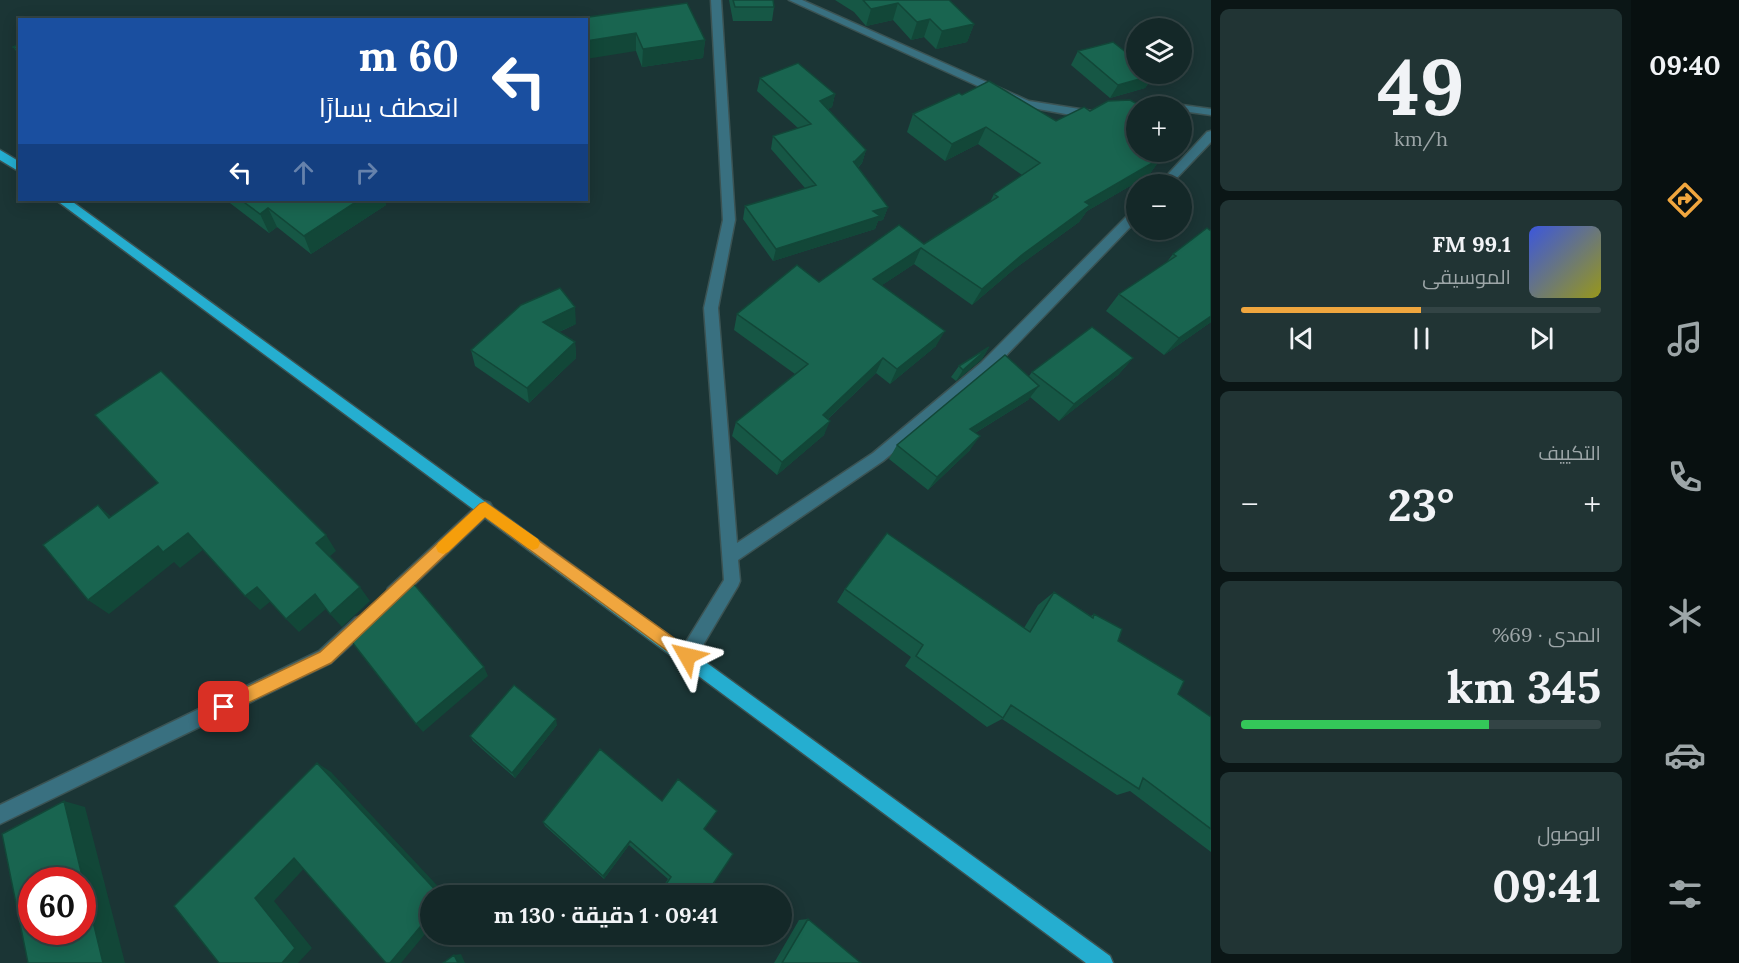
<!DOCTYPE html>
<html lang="ar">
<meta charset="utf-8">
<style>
:root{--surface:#142828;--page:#213434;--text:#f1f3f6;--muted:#9da6a8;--line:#334445;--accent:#f0a63e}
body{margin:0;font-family:Lora,Cairo,serif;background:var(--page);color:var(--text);direction:rtl;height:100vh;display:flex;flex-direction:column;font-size:22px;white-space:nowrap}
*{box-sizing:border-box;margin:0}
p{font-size:20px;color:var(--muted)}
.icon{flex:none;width:33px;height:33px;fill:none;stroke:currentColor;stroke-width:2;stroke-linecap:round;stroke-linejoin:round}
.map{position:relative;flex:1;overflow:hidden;direction:ltr}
.sheet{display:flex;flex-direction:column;gap:9px;padding:9px;background:#0b1616;width:420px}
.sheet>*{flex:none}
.banner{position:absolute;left:18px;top:18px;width:570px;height:183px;border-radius:0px;box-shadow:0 3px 15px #0003,0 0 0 2px var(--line);direction:rtl;background:#1a4fa0;color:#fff;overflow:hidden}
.fabs{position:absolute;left:1126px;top:18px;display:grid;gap:12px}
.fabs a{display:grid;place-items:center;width:66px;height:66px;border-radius:50%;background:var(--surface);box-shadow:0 3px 15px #0003,0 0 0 2px var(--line);font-size:30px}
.speed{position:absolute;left:18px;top:867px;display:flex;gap:12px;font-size:30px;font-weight:700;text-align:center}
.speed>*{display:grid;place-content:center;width:78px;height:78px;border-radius:50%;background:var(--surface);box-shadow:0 3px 15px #0003,0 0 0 2px var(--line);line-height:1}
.speed .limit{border:9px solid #d22;background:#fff;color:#111}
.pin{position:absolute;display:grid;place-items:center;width:51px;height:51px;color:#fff;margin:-26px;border-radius:12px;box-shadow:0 3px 9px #0006}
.me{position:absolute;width:66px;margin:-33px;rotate:307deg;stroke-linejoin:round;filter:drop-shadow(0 0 4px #0008)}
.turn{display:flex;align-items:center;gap:21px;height:126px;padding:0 30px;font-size:27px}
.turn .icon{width:78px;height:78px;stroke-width:2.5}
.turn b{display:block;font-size:42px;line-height:51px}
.lanes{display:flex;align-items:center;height:57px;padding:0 30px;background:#0003;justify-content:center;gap:30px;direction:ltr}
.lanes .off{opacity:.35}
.big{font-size:45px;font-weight:700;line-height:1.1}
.sheet .tile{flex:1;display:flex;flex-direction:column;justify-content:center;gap:9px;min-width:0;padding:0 21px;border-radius:9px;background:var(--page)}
.sheet .dial{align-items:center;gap:0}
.dial b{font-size:78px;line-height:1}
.song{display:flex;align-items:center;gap:18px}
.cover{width:72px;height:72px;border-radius:9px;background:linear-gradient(135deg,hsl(230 70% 55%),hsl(60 70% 35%))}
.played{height:6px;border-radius:3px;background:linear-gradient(90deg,var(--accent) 50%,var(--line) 50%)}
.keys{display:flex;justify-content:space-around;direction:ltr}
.heat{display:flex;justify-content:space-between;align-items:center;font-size:33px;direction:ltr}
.charge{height:9px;border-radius:4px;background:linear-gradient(90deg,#34c759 69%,var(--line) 0)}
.trip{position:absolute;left:420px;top:885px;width:372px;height:60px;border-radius:30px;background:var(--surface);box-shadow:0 3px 15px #0003,0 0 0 2px var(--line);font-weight:700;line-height:60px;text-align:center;direction:rtl}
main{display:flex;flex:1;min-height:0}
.dock{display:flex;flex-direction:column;width:108px;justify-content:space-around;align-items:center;background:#081010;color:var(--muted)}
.dock .icon{width:42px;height:42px}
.dock .current{color:var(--accent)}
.dock b{font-size:27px;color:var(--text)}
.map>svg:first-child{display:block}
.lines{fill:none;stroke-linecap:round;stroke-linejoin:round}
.street-casing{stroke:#3b5353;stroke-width:3}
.primary-casing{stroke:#3b5353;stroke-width:3}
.street{fill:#397080;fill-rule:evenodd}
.primary{fill:#25aed0;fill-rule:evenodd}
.wall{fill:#165745}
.shaded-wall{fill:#124738}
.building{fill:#196550;stroke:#124738;stroke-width:1.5;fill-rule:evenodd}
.route{fill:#f0a63e;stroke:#9c6c28;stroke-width:1.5}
.slow{fill:#f59e0b}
</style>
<main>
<nav class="dock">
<b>09:40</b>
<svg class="icon current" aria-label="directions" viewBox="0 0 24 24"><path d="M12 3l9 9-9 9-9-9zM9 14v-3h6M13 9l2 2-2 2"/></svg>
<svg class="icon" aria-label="music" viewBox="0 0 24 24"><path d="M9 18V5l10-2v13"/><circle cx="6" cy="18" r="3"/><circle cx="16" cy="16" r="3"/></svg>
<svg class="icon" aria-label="phone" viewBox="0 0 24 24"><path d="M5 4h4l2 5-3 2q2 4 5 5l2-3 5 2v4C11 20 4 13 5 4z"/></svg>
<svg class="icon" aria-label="climate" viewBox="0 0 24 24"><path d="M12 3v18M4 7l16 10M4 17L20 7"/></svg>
<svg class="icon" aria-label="car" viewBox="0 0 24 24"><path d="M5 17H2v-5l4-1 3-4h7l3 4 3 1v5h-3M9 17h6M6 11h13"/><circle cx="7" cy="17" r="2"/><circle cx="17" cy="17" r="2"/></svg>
<svg class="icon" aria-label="filters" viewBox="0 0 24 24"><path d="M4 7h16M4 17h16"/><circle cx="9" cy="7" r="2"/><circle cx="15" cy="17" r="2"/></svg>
</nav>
<section class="sheet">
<div class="tile dial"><b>49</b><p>km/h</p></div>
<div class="tile">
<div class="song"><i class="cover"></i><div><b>99.1 FM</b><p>الموسيقى</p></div></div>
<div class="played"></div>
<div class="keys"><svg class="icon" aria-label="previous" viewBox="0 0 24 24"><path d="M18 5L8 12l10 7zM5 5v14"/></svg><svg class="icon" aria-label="pause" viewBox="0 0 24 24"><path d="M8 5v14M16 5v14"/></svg><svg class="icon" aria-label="next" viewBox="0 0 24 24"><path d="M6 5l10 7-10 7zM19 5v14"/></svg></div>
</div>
<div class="tile"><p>التكييف</p>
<div class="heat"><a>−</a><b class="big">23°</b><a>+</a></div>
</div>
<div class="tile"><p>المدى · 69%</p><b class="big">345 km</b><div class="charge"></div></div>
<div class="tile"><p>الوصول</p><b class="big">09:41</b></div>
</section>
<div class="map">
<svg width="1211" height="963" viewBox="0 0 1211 963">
<rect width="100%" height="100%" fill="#1b3535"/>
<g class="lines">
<defs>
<path id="street" d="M711,0H721L735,220L718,308L737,543L873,453L981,363L1133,210L1137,209V220L991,371L883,461L738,560L740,581L738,586L693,662L687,664L681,662L679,656L681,650L724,580L704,308L723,220Z
M789,0H802L1029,101L1092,111L1098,114L1092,117H1082L1022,106Z
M1182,105L1211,109V115L1182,111V106H1178Z
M1211,131V142L1171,184H1159L1207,132Z
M485,501L490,503L493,508L490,513L400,598L394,601L388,598L386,593L388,588L480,503Z
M361,616L367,618L369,624L367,630L331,663L0,824V805L319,651L355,618Z"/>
<path id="primary" d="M0,150L20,162V172L0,160Z
M56,200H70L1110,956L1113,963H1086Z"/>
</defs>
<use href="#street" class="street-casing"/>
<use href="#primary" class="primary-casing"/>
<use href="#street" class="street"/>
<use href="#primary" class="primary"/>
</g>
<path class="wall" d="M729,0H773L774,7L772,21H733Z
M835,0H949L974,24L967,42L936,49L924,37L911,40L893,20L866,26L854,12Z
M586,20L705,40L703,58L642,67L636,51Z
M20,44V56L13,47Z
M1078,51L1154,75L1145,88L1110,98L1071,65Z
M760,78L835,94L832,107L828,109L866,150L862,163L858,168L888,207L883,220L878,221L875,229L773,261L743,219L745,206L805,188L771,149L773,136L798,128L757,91Z
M962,95L1056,121L1161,158L1149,175L1087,211L1079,222L1013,270L972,305L914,264L882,285L936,346L890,384L876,373L828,419L824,435L777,475L732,436L736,422L795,374L734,330L737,314L819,282L924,244L990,202L994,194L1022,175L978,144L945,161L907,132L913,114Z
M226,200H384L386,205L311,254L277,227L269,233Z
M1207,228L1211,322L1164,355L1106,311L1119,294L1166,263L1173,254Z
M576,324L559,332L575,342L576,358L529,403L475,366L471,350Z
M989,347L982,359L956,381L951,377L959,366Z
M1133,358L1118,375L1059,421L1030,397L1028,400L975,433L970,450L928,490L889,459L897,445L1029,376L1032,372Z
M845,589L1024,628L1038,605L1054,592L1091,616L1094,614L1118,641L1178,694L1211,717V852L1130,791L1117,795L1002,719L987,727L905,666L911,657L837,602Z
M557,725L515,778L473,741L470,736Z
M662,801L704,829L705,896H657L668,879L629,845L604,879L545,826L543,822Z
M808,919L861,963H774L799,920Z"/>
<path class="shaded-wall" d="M898,3L893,20L866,26L871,9Z
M930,19L924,37L911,40L917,22Z
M974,24L967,42L936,49L942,31Z
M636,33V51L586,59V41Z
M705,40L703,58L642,67L643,49Z
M1154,75L1145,88L1110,98L1118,85Z
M835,94L832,107L816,114L820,101Z
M986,127L978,144L945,161L952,144Z
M866,150L862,163L850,175L854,162Z
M1151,152H1167L1139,168Z
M1161,158L1149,175L1087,211L1079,222L1013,270L972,305L982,289L1085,202Z
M359,200H384L386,205L311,254L304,236Z
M888,207L883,220L878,221L875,229L773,261L776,249L873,211Z
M268,208L277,227L269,233L260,214Z
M921,248L914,264L867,295L873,279Z
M575,307L576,324L545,338L543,322Z
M1211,316V322L1164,355L1179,338Z
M945,331L936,346L890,384L897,369Z
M575,342L576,358L529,403L527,388Z
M989,347L982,359L956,381L963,370Z
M883,358L876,373L817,429L823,415Z
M1133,358L1118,375L1059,421L1074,404Z
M1039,386L1028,400L960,442L970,429Z
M830,421L824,435L777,475L782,462Z
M980,436L970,450L928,490L937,477Z
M98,505L117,522L109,518Z
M188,533L204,549L180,568L174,562L109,614L88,600L158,546Z
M326,535L336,551L328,558L316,543Z
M257,587L271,601L260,610L245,596Z
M360,587L370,601L342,627L330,614Z
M315,594L327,608L299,632L286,619Z
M484,667L488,676L423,732L416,724Z
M556,719L557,725L515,778L512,773Z
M317,763L331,772L447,896H441Z
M64,801L85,807L125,963H103Z
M630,841L629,845L604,879L603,876Z
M294,858L310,862L274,901L312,948L298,963H282L255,898Z
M430,915V928L401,963H390Z
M461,954L465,963H458L454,955Z"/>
<path class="building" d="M733,0H773L774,7H735Z
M863,0H949L974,24L942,31L930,19L917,22L898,3L871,9Z
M687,3L705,40L643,49L636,33L586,41V20H575V19Z
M1113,42L1137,61V74H1152L1154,75L1118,85L1078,51Z
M20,44V51L13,47Z
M798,63L835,94L820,101L866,150L854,162L853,161L888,207L873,211L880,216L776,249L745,206L816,185L773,136L811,124L760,78Z
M989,81L1056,121L1084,107L1090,111L1108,101L1130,100L1141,106H1137V152H1152L1161,158L1085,202L1090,205L1023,254L982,289L921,248L873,279L945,331L897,369L883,358L823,415L830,421L782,462L736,422L808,364L737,314L797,265L819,282L899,225L924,244L998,197L994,194L1040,163L986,127L952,144L913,114L959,93L962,95Z
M241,200H359L304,236L268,208L260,214Z
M1207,228L1211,231V316L1179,338L1119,294L1176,256L1173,254Z
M560,288L575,307L543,322L575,342L527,388L471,350L521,305Z
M1092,327L1133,358L1074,404L1032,372Z
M989,347L963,370L959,366Z
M1005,355L1039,386L970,429L980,436L937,477L897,445Z
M161,371L326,535L316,543L360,587L330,614L315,594L286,619L257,587L245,596L188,533L163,552L158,546L88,600L43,545L98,505L109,518L158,483L95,415Z
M887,533L1030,632L1054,592L1093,618L1094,614L1122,629L1118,641L1184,681L1178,694L1211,717V829L1143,778L1139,789L1011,705L1003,718L916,656L923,645L845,589Z
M407,576L484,667L416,724L345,633Z
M514,685L556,719L512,773L470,736Z
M600,749L662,801L678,779L717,811L704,829L733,854L705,896H658L671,877L630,841L603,876L543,822Z
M317,763L441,896H430V915L390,963H386L294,858L255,898L295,948L282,963H219L174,906Z
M64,801L103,963H28L2,834ZM32,880H82V932H32Z
M808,919L861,963H782Z
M454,955L458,963H443Z"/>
<path class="route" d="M485,502L692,651L694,656L692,661L687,664L681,661L485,517L331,663L229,712L224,715L218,712L216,707L218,701L320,652L480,504Z"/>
<path class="slow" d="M485,502L538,539L540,543L538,548L533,550L528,548L485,517L448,552L443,554L438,552L436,547L438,543L480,504Z"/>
</svg>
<div class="fabs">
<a><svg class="icon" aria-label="layers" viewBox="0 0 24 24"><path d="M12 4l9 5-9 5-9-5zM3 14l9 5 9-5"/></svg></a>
<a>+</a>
<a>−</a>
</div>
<div class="speed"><div class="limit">60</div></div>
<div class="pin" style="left:224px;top:707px;background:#d93025"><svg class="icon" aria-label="arrive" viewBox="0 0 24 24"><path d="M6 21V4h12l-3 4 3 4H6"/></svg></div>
<svg class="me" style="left:687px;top:656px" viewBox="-20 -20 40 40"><path d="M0-17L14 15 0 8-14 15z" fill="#f0a63e" stroke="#fff" stroke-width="4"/></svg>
<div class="trip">09:41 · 1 دقيقة · 130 m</div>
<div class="banner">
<div class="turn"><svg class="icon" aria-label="left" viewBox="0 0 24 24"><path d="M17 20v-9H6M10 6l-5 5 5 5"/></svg><div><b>60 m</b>انعطف يسارًا</div></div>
<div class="lanes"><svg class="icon" aria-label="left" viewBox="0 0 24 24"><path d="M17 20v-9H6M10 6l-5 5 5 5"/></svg><svg class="icon off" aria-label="ahead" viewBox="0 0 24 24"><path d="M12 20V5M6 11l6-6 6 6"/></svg><svg class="icon off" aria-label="right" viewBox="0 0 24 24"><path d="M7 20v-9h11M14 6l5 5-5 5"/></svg></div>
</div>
</div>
</main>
